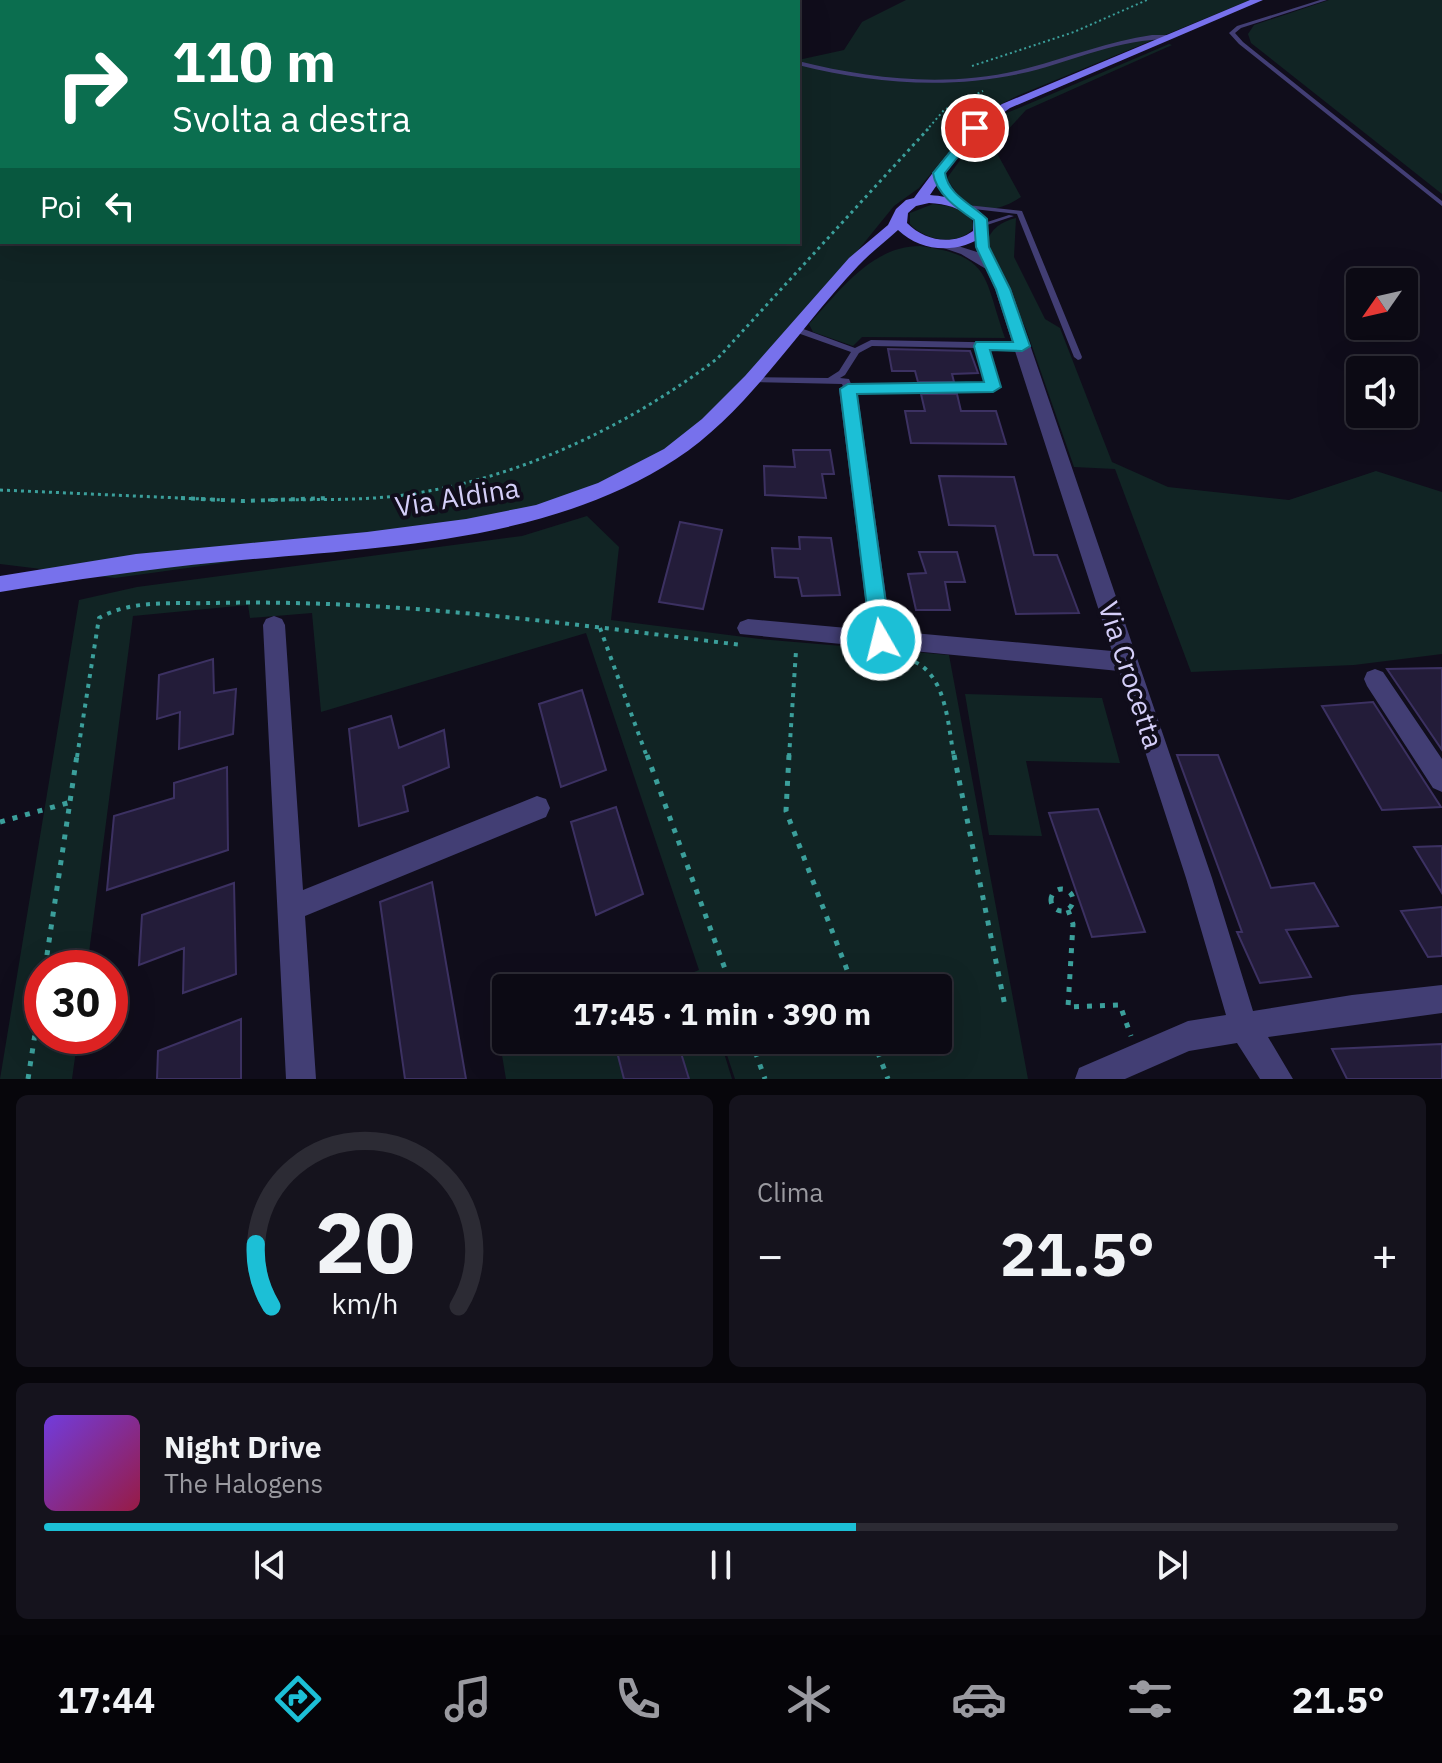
<!DOCTYPE html>
<html lang="it">
<meta charset="utf-8">
<style>
:root{--surface:#0c0a14;--page:#15131d;--text:#f1f3f6;--muted:#9a9aa0;--line:#2c2b34;--accent:#1cbfd6}
body{margin:0;font-family:"IBM Plex Sans",sans-serif;background:var(--page);color:var(--text);height:100vh;display:flex;flex-direction:column;font-size:30px;white-space:nowrap}
*{box-sizing:border-box;margin:0}
p{font-size:26px;color:var(--muted)}
.icon{flex:none;width:44px;height:44px;fill:none;stroke:currentColor;stroke-width:2;stroke-linecap:round;stroke-linejoin:round}
.map{position:relative;height:1079px;overflow:hidden}
.side{display:flex;flex-direction:column;gap:16px;padding:16px;background:#07060b;flex:1}
.side>*{flex:none}
.top-card{position:absolute;left:0px;top:0px;width:800px;height:244px;box-shadow:0 8px 32px #0002,0 0 0 2px var(--line);background:#0b6e4f;color:#fff;overflow:hidden}
.needle{width:52px;rotate:236deg}
.buttons{position:absolute;left:1346px;top:268px;display:grid;gap:16px}
.buttons a{display:grid;place-items:center;width:72px;height:72px;border-radius:8px;background:var(--surface);box-shadow:0 8px 32px #0002,0 0 0 2px var(--line);font-size:40px}
.speed{position:absolute;left:24px;top:950px;display:flex;gap:16px;font-size:40px;font-weight:700;text-align:center}
.speed>*{display:grid;place-content:center;width:104px;height:104px;border-radius:50%;background:var(--surface);box-shadow:0 8px 32px #0002,0 0 0 2px var(--line);line-height:1}
.speed .limit{border:12px solid #d22;background:#fff;color:#111}
.pin{position:absolute;display:grid;place-items:center;width:68px;height:68px;color:#fff;margin:-34px;border:4px solid #fff;border-radius:50%;box-shadow:0 2px 8px #0007}
.me{position:absolute;width:88px;margin:-44px;rotate:352deg;stroke-linejoin:round;filter:drop-shadow(0 0 6px #0008)}
.turn{display:flex;align-items:center;gap:28px;height:168px;padding:0 40px;font-size:36px}
.turn .icon{width:104px;height:104px;stroke-width:2.5}
.turn b{display:block;font-size:56px;line-height:68px}
.then{display:flex;align-items:center;height:76px;padding:0 40px;background:#0003;gap:16px;font-size:30px}
.big{font-size:60px;font-weight:700;line-height:1.1}
.side .widget{flex:1;display:flex;flex-direction:column;justify-content:center;gap:12px;min-width:0;padding:0 28px;border-radius:12px;background:var(--page)}
.side .dial{align-items:center;gap:0}
.dial svg{height:208px;overflow:visible;fill:none;stroke:var(--line);stroke-width:7;stroke-linecap:round;text-anchor:middle}
.dial text{fill:var(--text);stroke:none}
.song{display:flex;align-items:center;gap:24px}
.cover{width:96px;height:96px;border-radius:12px;background:linear-gradient(135deg,hsl(260 70% 55%),hsl(340 70% 35%))}
.played{height:8px;border-radius:4px;background:linear-gradient(90deg,var(--accent) 60%,var(--line) 60%)}
.keys{display:flex;justify-content:space-around;direction:ltr}
.heat{display:flex;justify-content:space-between;align-items:center;font-size:44px;direction:ltr}
.side .tiles{flex:1;display:grid;gap:16px;grid-template-columns:1fr 1fr}
.widget:last-child{grid-column:span 2}
.trip{position:absolute;left:492px;top:974px;width:460px;height:80px;border-radius:8px;background:var(--surface);box-shadow:0 8px 32px #0002,0 0 0 2px var(--line);font-weight:700;line-height:80px;text-align:center}
.menu{display:flex;height:128px;justify-content:space-around;align-items:center;background:#050408;color:var(--muted)}
.menu .icon{width:56px;height:56px}
.menu .selected{color:var(--accent)}
.menu b{font-size:36px;color:var(--text)}
.map>svg:first-child{display:block}
.green{fill:#112424}
.building{fill:#231c39;stroke:#3c3162;stroke-width:2}
.lines{fill:none;stroke-linecap:round;stroke-linejoin:round}
.path-far3{stroke:#3b9f9b;stroke-width:2;stroke-dasharray:2 3;stroke-linecap:butt}
.path-far2{stroke:#3b9f9b;stroke-width:3;stroke-dasharray:3 4;stroke-linecap:butt}
.path-far1{stroke:#3b9f9b;stroke-width:4;stroke-dasharray:4 6;stroke-linecap:butt}
.path{stroke:#3b9f9b;stroke-width:5;stroke-dasharray:5 8;stroke-linecap:butt}
.lane{fill:#423e74;fill-rule:evenodd}
.street{fill:#423e74;fill-rule:evenodd}
.secondary{fill:#7771ec;fill-rule:evenodd}
.route{fill:#1cbfd6;stroke:#127c8b;stroke-width:2}
.labels{text-anchor:middle;stroke-width:8;stroke-linejoin:round;paint-order:stroke}
.street-label{font-size:28px;fill:#d4cef8;stroke:#100d1b}
</style>
<div class="map">
<svg width="1442" height="1079" viewBox="0 0 1442 1079">
<rect width="100%" height="100%" fill="#100d1b"/>
<path class="green" d="M906,0H1250L1017,96L980,115L919,188L894,206L816,302L765,371L665,465L572,503L446,532L115,578L0,564V200L2,242H798V60L844,50L862,22Z
M1329,0H1442V194L1251,43L1248,34L1254,25Z
M1169,44L1172,45L1026,110L993,146L1021,197C989,218 965,211 947,178L977,137L1000,116Z
M933,204L954,207L970,215L974,227C960,247 925,241 910,224V213Z
M1016,218L1014,257L1045,319L1060,328L1112,462L1168,487L1289,500L1376,471L1442,492V654L1354,665L1191,672L1115,469L1074,467L1026,329L986,244C991,228 1001,222 1016,218Z
M920,246C992,256 983,276 1005,338L862,337L853,346L813,332L809,324C839,292 871,246 920,246Z
M587,516L619,547L611,620L760,639L949,655L1028,1079H735L722,1040H938V988H655L699,970L586,633L321,712L312,613L250,618L248,605L133,616L87,968H42V1036H78L72,1079H0L79,600L137,587L522,536Z
M965,694L1102,698L1120,763L1026,761L1042,836L989,835Z
M524,1040H637L617,1048L624,1079H506L501,1049Z
M677,1040H720L732,1079H689Z"/>
<path class="building" d="M888,349L970,351L978,373L952,374L954,382H918L915,371H892Z
M921,394H957L961,411H996L1006,444L911,443L905,411H925Z
M793,450H830L834,474H822L826,498L765,495L764,466L795,467Z
M939,476L1014,477L1034,555H1057L1079,613L1016,614L995,526L949,525Z
M680,522L722,530L703,609L659,602Z
M799,537L831,538L840,595L802,596L798,578L775,577L772,548L800,549Z
M919,552H957L965,582H945L950,610H916L908,574L926,573Z
M213,659L214,693L236,689L233,734L179,749L180,712L157,719L159,675Z
M1442,668V750L1387,669Z
M582,690L606,770L561,787L539,704Z
M1373,702L1441,807L1382,810L1322,706Z
M391,716L399,748L444,730L449,767L403,786L408,811L359,826L349,729Z
M1177,755H1218L1271,888L1314,883L1338,926L1286,930L1311,977L1260,983L1237,932H1242Z
M227,767L228,850L107,890L114,816L174,798V783Z
M616,807L643,894L596,915L571,822Z
M1098,809L1145,932L1092,937L1049,813Z
M1442,846V893L1414,847Z
M432,882L466,1079H405L380,902Z
M234,883L236,974L183,993L184,948L139,965L142,915Z
M1442,907V956L1428,957L1401,911Z
M241,1019V1079H157L158,1051Z
M637,1040H677L689,1079H624L616,1048Z
M1442,1044V1079H1347L1332,1049Z"/>
<g class="lines">
<path class="path-far3" d="M972,66L1074,32L1147,0
M926,131L944,110L983,91"/>
<path class="path-far2" d="M0,490L225,500
M268,500C310,499 354,501 396,496C512,482 626,428 718,358L928,129"/>
<path class="path-far1" d="M181,498L243,501L329,498
M600,628L647,757
M915,662C947,677 948,727 954,757
M77,757L99,618C132,599 176,604 213,603C390,599 565,623 741,645
M789,757L796,651"/>
<path class="path" d="M647,755L732,988
M789,755L786,811L854,988
M954,755L1005,1006
M0,822L71,802
M1051 900a11 11 0 1 1 22 0a11 11 0 1 1-22 0Z
M1068,910L1073,924L1068,1007L1120,1005L1131,1036
M45,968L77,755
M751,1040L765,1079
M873,1040L888,1079
M28,1079L42,989"/>
<path class="lane" d="M706,0H713L710,2H703Z
M1320,0H1327L1241,28L1235,33L1243,42L1442,201V206L1239,44L1229,33L1237,26Z
M1152,35H1170L1173,37L1170,39C1119,39 1076,60 1028,72C951,90 874,84 798,65V61C874,80 952,88 1028,68C1070,57 1109,41 1152,35Z
M967,205L1022,211L1082,357L1081,359L1078,360L1074,357L1017,214L965,208V206Z
M1009,215L1014,216L984,226L978,225Z
M792,327H798L855,348L871,340L1022,343L1026,346L1022,349L986,348L997,387L993,390L848,392L845,391L842,384L748,382V378L751,377L828,378L839,371L851,352L792,331ZM872,346L977,348L988,384L852,386L849,379L840,378L845,375L859,353Z"/>
<path class="street" d="M980,228L987,232L989,247L1011,289L1212,878L1253,1011L1352,995L1442,985V1013L1268,1037L1293,1079H1260L1237,1043L1189,1051L1125,1079H1075L1079,1068L1188,1021L1226,1015L1186,878L1119,671L740,634L737,628L740,622L748,619L869,630L839,389L848,383L857,389L891,631L1112,651L995,289L986,269L961,254L929,243L936,239L977,252L973,232Z
M274,616L282,619L285,625L303,890L537,796L546,799L550,808L546,817L305,916L316,1079H286L263,625L266,619Z
M1375,669L1383,672L1442,759V792L1433,788L1367,686L1364,679L1367,672Z"/>
<path class="secondary" d="M1250,0H1263L1010,108C976,132 953,162 930,195C952,197 972,201 987,219L985,235C959,254 922,253 898,230C885,242 870,253 858,266C799,328 748,412 676,459C544,545 373,547 221,562C147,569 74,580 0,592V576L136,554L367,532L466,519L536,505L598,483L664,449L702,419L745,376L849,258L888,225L896,209L906,200L914,198C940,163 965,128 1002,104ZM929,203C946,204 960,207 973,220V231C952,246 925,241 907,223L908,213L916,206Z"/>
</g>
<path class="route" d="M971,126L981,128L945,173C948,195 973,205 987,219L989,247L1010,289L1030,346L1022,351L990,350L1001,387L993,392L857,394L891,640L888,646L881,648L874,646L871,640L840,389L848,384L984,382L974,346L976,342H1013L996,289L976,247L974,220C958,209 936,194 933,173Z"/>
<g class="labels">
<g class="street-label">
<text transform="translate(457 497) rotate(-9)" y="10">Via Aldina</text>
<text transform="translate(1131 675) rotate(72)" y="10">Via Crocetta</text>
</g>
</g>
</svg>
<div class="buttons">
<a><svg class="needle" viewBox="-14 -14 28 28"><path d="M0-13l5 13h-10z" fill="#e53935"/><path d="M0 13l5-13h-10z" fill="#9a9aa0"/></svg></a>
<a><svg class="icon" aria-label="sound" viewBox="0 0 24 24"><path d="M4 9h4l5-4v14l-5-4H4zM17 9q2 3 0 6"/></svg></a>
</div>
<div class="speed"><div class="limit">30</div></div>
<div class="pin" style="left:975px;top:128px;background:#d93025"><svg class="icon" aria-label="arrive" viewBox="0 0 24 24"><path d="M6 21V4h12l-3 4 3 4H6"/></svg></div>
<svg class="me" style="left:881px;top:640px" viewBox="-20 -20 40 40"><circle r="17" fill="#1cbfd6" stroke="#fff" stroke-width="3"/><path d="M0-11L8 9 0 5-8 9z" fill="#fff"/></svg>
<div class="trip">17:45 · 1 min · 390 m</div>
<div class="top-card">
<div class="turn"><svg class="icon" aria-label="right" viewBox="0 0 24 24"><path d="M7 20v-9h11M14 6l5 5-5 5"/></svg><div><b>110 m</b>Svolta a destra</div></div>
<div class="then">Poi<svg class="icon" aria-label="left" viewBox="0 0 24 24"><path d="M17 20v-9H6M10 6l-5 5 5 5"/></svg></div>
</div>
</div>
<section class="side">
<div class="tiles">
<div class="widget dial"><svg viewBox="0 0 100 80">
<path d="M14 69A42 42 0 1 1 86 69"/>
<path d="M14 69A42 42 0 0 1 8 45" stroke="#1cbfd6"/>
<text x="50" y="56" font-size="32" font-weight="700">20</text>
<text x="50" y="72" font-size="11">km/h</text>
</svg></div>
<div class="widget"><p>Clima</p>
<div class="heat"><a>−</a><b class="big">21.5°</b><a>+</a></div>
</div>
<div class="widget">
<div class="song"><i class="cover"></i><div><b>Night Drive</b><p>The Halogens</p></div></div>
<div class="played"></div>
<div class="keys"><svg class="icon" aria-label="previous" viewBox="0 0 24 24"><path d="M18 5L8 12l10 7zM5 5v14"/></svg><svg class="icon" aria-label="pause" viewBox="0 0 24 24"><path d="M8 5v14M16 5v14"/></svg><svg class="icon" aria-label="next" viewBox="0 0 24 24"><path d="M6 5l10 7-10 7zM19 5v14"/></svg></div>
</div>
</div>
</section>
<nav class="menu">
<b>17:44</b>
<svg class="icon selected" aria-label="directions" viewBox="0 0 24 24"><path d="M12 3l9 9-9 9-9-9zM9 14v-3h6M13 9l2 2-2 2"/></svg>
<svg class="icon" aria-label="music" viewBox="0 0 24 24"><path d="M9 18V5l10-2v13"/><circle cx="6" cy="18" r="3"/><circle cx="16" cy="16" r="3"/></svg>
<svg class="icon" aria-label="phone" viewBox="0 0 24 24"><path d="M5 4h4l2 5-3 2q2 4 5 5l2-3 5 2v4C11 20 4 13 5 4z"/></svg>
<svg class="icon" aria-label="climate" viewBox="0 0 24 24"><path d="M12 3v18M4 7l16 10M4 17L20 7"/></svg>
<svg class="icon" aria-label="car" viewBox="0 0 24 24"><path d="M5 17H2v-5l4-1 3-4h7l3 4 3 1v5h-3M9 17h6M6 11h13"/><circle cx="7" cy="17" r="2"/><circle cx="17" cy="17" r="2"/></svg>
<svg class="icon" aria-label="filters" viewBox="0 0 24 24"><path d="M4 7h16M4 17h16"/><circle cx="9" cy="7" r="2"/><circle cx="15" cy="17" r="2"/></svg>
<b>21.5°</b>
</nav>
